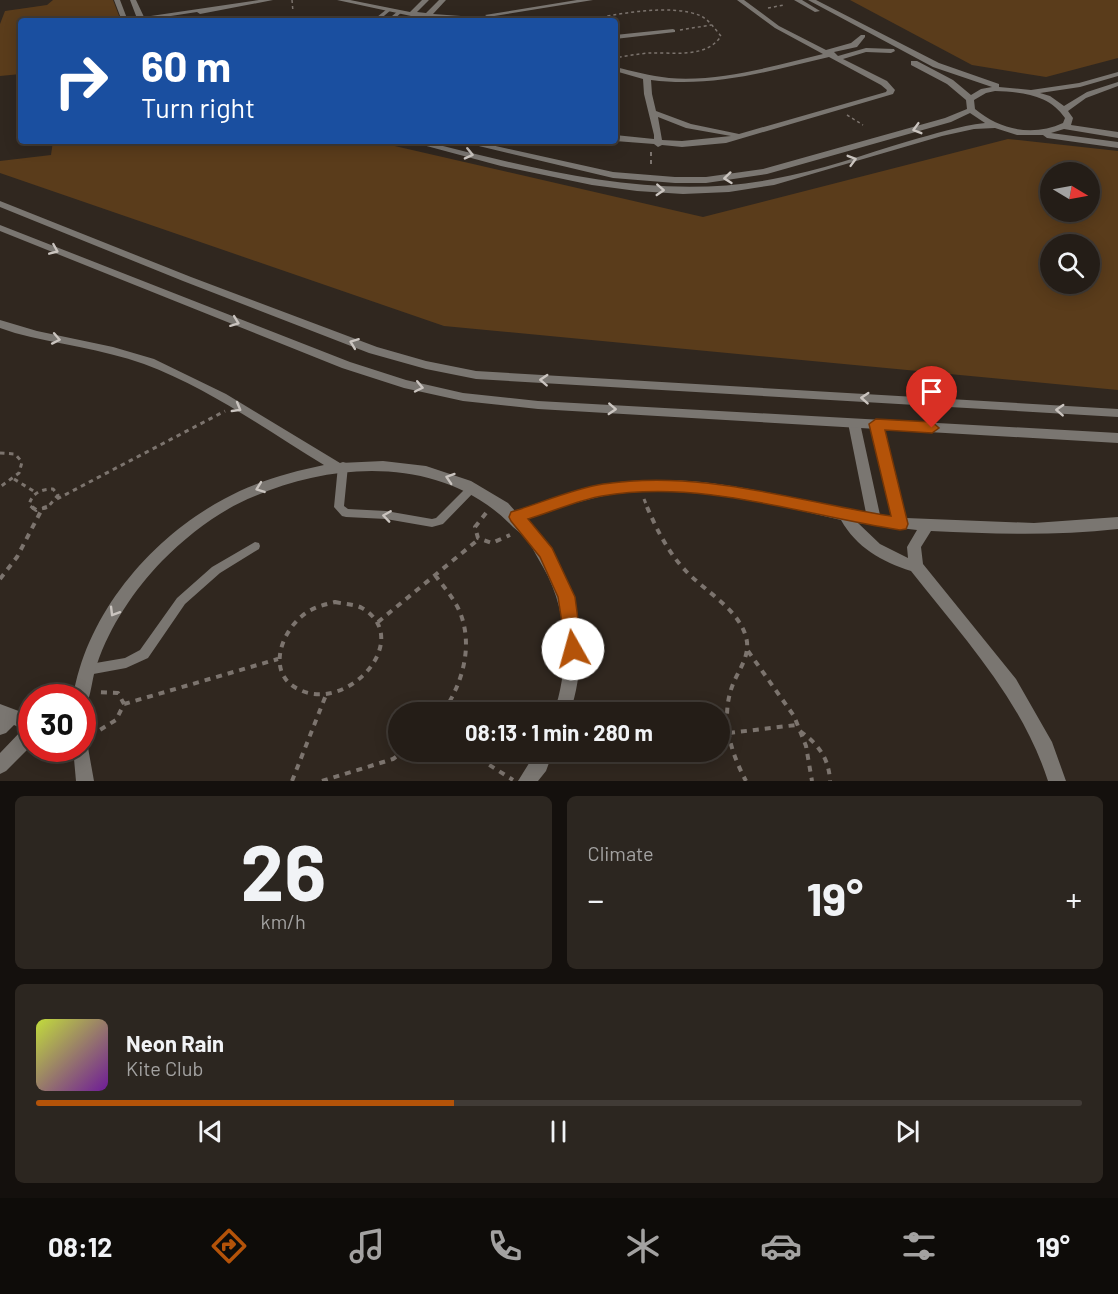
<!DOCTYPE html>
<meta charset="utf-8">
<style>
:root{--surface:#241d17;--page:#2c2620;--text:#f1f3f6;--muted:#a3a2a1;--line:#413b36;--accent:#b45309}
body{margin:0;font-family:Barlow,sans-serif;background:var(--page);color:var(--text);height:100vh;display:flex;flex-direction:column;font-size:22px;white-space:nowrap}
*{box-sizing:border-box;margin:0}
p{font-size:20px;color:var(--muted)}
.icon{flex:none;width:33px;height:33px;fill:none;stroke:currentColor;stroke-width:2;stroke-linecap:round;stroke-linejoin:round}
.map{position:relative;height:781px;overflow:hidden}
.panel{display:flex;flex-direction:column;gap:15px;padding:15px;background:#14100d;flex:1}
.panel>*{flex:none}
.guide{position:absolute;left:18px;top:18px;width:600px;height:126px;border-radius:6px;box-shadow:0 3px 15px #0003,0 0 0 2px var(--line);background:#1a4fa0;color:#fff;overflow:hidden}
.needle{width:39px;rotate:100deg}
.fabs{position:absolute;left:1040px;top:162px;display:grid;gap:12px}
.fabs a{display:grid;place-items:center;width:60px;height:60px;border-radius:50%;background:var(--surface);box-shadow:0 3px 15px #0003,0 0 0 2px var(--line);font-size:30px}
.speed{position:absolute;left:18px;top:684px;display:flex;gap:12px;font-size:30px;font-weight:700;text-align:center}
.speed>*{display:grid;place-content:center;width:78px;height:78px;border-radius:50%;background:var(--surface);box-shadow:0 3px 15px #0003,0 0 0 2px var(--line);line-height:1}
.speed .limit{border:9px solid #d22;background:#fff;color:#111}
.pin{position:absolute;display:grid;place-items:center;width:51px;height:51px;color:#fff;margin:-62px -26px;border-radius:50% 50% 50% 0;rotate:-45deg;box-shadow:0 0 6px #0007}
.pin .icon{rotate:45deg}
.me{position:absolute;width:66px;margin:-33px;rotate:353deg;stroke-linejoin:round;filter:drop-shadow(0 0 4px #0008)}
.turn{display:flex;align-items:center;gap:21px;height:126px;padding:0 24px;font-size:27px}
.turn .icon{width:78px;height:78px;stroke-width:2.5}
.turn b{display:block;font-size:42px;line-height:51px}
.big{font-size:45px;font-weight:700;line-height:1.1}
.panel .widget{flex:1;display:flex;flex-direction:column;justify-content:center;gap:9px;min-width:0;padding:0 21px;border-radius:9px;background:var(--page)}
.panel .dial{align-items:center;gap:0}
.dial b{font-size:78px;line-height:1}
.song{display:flex;align-items:center;gap:18px}
.cover{width:72px;height:72px;border-radius:9px;background:linear-gradient(135deg,hsl(70 70% 55%),hsl(280 70% 35%))}
.played{height:6px;border-radius:3px;background:linear-gradient(90deg,var(--accent) 40%,var(--line) 40%)}
.keys{display:flex;justify-content:space-around;direction:ltr}
.heat{display:flex;justify-content:space-between;align-items:center;font-size:33px;direction:ltr}
.panel .tiles{flex:1;display:grid;gap:15px;grid-template-columns:1fr 1fr}
.widget:last-child{grid-column:span 2}
.trip{position:absolute;left:388px;top:702px;width:342px;height:60px;border-radius:30px;background:var(--surface);box-shadow:0 3px 15px #0003,0 0 0 2px var(--line);font-weight:700;line-height:60px;text-align:center}
.dock{display:flex;height:96px;justify-content:space-around;align-items:center;background:#0e0c09;color:var(--muted)}
.dock .icon{width:42px;height:42px}
.dock .on{color:var(--accent)}
.dock b{font-size:27px;color:var(--text)}
.map>svg:first-child{display:block}
.green{fill:#5a3c1b;fill-rule:evenodd}
.lines{fill:none;stroke-linecap:round;stroke-linejoin:round}
.path-far3{stroke:#7c746e;stroke-width:1.5;stroke-dasharray:3 3;stroke-linecap:butt}
.path-far2{stroke:#7c746e;stroke-width:2;stroke-dasharray:4 4;stroke-linecap:butt}
.path-far1{stroke:#7c746e;stroke-width:3;stroke-dasharray:4.5 4.5;stroke-linecap:butt}
.path{stroke:#7c746e;stroke-width:4;stroke-dasharray:6 6;stroke-linecap:butt}
.service{fill:#7a7671;fill-rule:evenodd}
.minor{fill:#7a7671;fill-rule:evenodd}
.tertiary{fill:#7a7671;fill-rule:evenodd}
.oneway{stroke:#cac4bf}
.route{fill:#b45309;stroke:#753606;stroke-width:1.5}
</style>
<div class="map">
<svg width="1118" height="781" viewBox="0 0 1118 781">
<rect width="100%" height="100%" fill="#30271f"/>
<path class="green" d="M53,0H113L121,21H21V74L0,76V24L5,11L47,5Z
M850,0H1118V58L1046,77L972,65Z
M1008,139L1118,151V390L444,326L0,173V161L51,155L53,141H373L703,217ZM1050,172H1089V212H1050ZM1089,244V284H1050V244Z"/>
<g class="lines">
<path class="path-far3" d="M292,0L293,12
M768,8L784,5
M584,21C614,14 673,3 701,16C709,20 715,29 721,36C706,59 673,52 649,53C637,54 626,56 615,58
M680,30L711,25
M847,115L863,125"/>
<path class="path-far2" d="M651,152V168"/>
<path class="path-far1" d="M0,453L15,454L22,462L19,473L0,487
M14,479L35,492
M57,499L225,411
M644,499L648,509
M34,509L29,505C32,493 41,489 53,489L58,495L48,507L41,509"/>
<path class="path" d="M32,507L36,510L47,507
M647,507C657,530 668,552 685,570C704,591 738,608 746,637C751,655 739,669 733,684C720,717 730,751 746,781
M486,513L475,527L478,538L492,543L510,535
M435,575C443,586 453,597 459,610C474,644 463,683 443,712
M0,579L17,557L42,509
M335,602C343,604 355,604 362,608C415,639 347,715 298,689C267,674 280,634 302,616C311,608 323,605 335,602Z
M378,622L479,539
M748,651L794,716L806,746L812,781
M124,704L278,659
M800,731C818,744 829,758 830,781
M729,733L796,725
M90,736L116,720L124,704L118,693L98,692
M469,752L513,780
M292,781L326,695
M322,781L393,759L403,752"/>
<path class="service" d="M387,9L391,10L378,21H372Z
M398,11L402,12L392,21H386Z
M343,462L346,463L348,466L344,506L348,509L386,511L432,519L436,518L469,485L473,484L477,485L478,488L443,524L432,527L386,519L346,517L342,516L334,507L338,466L340,463Z
M255,542L259,543L260,546L259,549L220,573L185,604L148,658L126,668L88,675L84,673L82,669L84,665L125,658L140,650L177,598L212,567Z"/>
<path class="minor" d="M114,0H120L128,21H122Z
M130,0H136L144,17L259,0H273L200,14L197,12L138,21Z
M337,0H350L410,12L422,0H429L417,12L426,13L439,0H446L433,14L475,17L478,19L475,21L411,16Z
M577,0H593L488,17L485,15Z
M737,0H744L779,26L826,50L851,43L861,35H865V37L857,47L834,52L838,56L866,48L894,49L895,51L891,53L866,52L843,59L887,81L895,90L893,94L726,143L682,147L662,145L658,147L654,144L615,141V135L654,139V135L644,94L643,79L615,71V67C633,71 650,76 669,78C721,82 773,66 823,54L775,28ZM829,57L881,85L887,90L886,92L739,134L691,124L656,111L652,94L651,80C712,88 770,71 829,57ZM658,117L686,128L731,136L682,141L662,140Z
M794,0H802L820,11L815,12Z
M808,0H816L939,63L999,84V87L1031,90L1079,83L1118,72V76L1080,87L1040,93L1050,96L1064,106L1087,92L1118,82V86L1086,98L1068,111L1073,118L1071,125L1118,132V138L1064,129L1051,133L1118,142V148L1047,138L1043,135H1017L995,128L974,129L942,136L774,185L729,192L683,194L637,191L592,185L501,166L408,141H422C538,169 654,202 773,179C819,171 865,154 909,141C934,134 959,126 985,123L970,113L951,122L767,174L706,183H675L613,178L458,141H473L613,172L675,177H706L763,169L945,118L967,109L966,100L947,84L911,65V61H917L953,80L971,95L981,89L992,87L933,67ZM995,91C1021,92 1049,94 1065,118L1063,123C1033,137 1000,130 975,109L974,100L986,93Z
M673,29L675,30V32L615,39V35Z
M0,320L37,331L113,347L154,359L226,394L340,463L383,461L426,466L471,481L508,503L516,512C551,500 586,488 622,483C704,471 786,499 866,513L848,423L850,420H858L860,423L880,515L892,517L870,424L872,421H880L882,424L906,518L1034,523L1118,517V529C1055,536 994,534 931,531L921,547L923,564L1016,679L1052,742L1066,781H1048C1022,700 963,637 911,571C882,562 856,547 841,520C770,504 696,483 622,493C589,497 557,509 524,520C574,570 593,646 570,712H554C570,665 568,610 543,567C538,559 534,550 529,543C525,537 519,532 513,527C446,457 339,460 255,496C220,510 189,534 162,561C134,590 110,626 97,664C92,677 92,691 87,703L82,705V698H73C86,614 151,538 224,499C255,482 290,472 324,465C266,430 209,388 144,364C102,349 57,344 15,333L0,328ZM858,523L917,530L907,547L908,558L880,544Z
M0,704L32,716V745L6,771L0,774V753L23,729L14,725L6,733L0,735Z
M82,740L87,742L94,781H76L73,748H82Z
M536,752H553L546,771L538,781H518Z"/>
<path class="tertiary" d="M0,201L191,277L377,347L426,361L476,371L1118,409V417L476,379L426,369L369,353L183,281L0,207Z
M0,225L350,362L406,380L463,393L538,401L1118,433V443L538,409L463,401L404,388L342,368L0,231Z"/>
</g>
<defs><path id="oneway-chevron" d="M-2-3.5L2.5 0L-2 3.5" fill="none" stroke-width="1.6" stroke-linecap="round" stroke-linejoin="round" transform="scale(1.5)"/></defs>
<g class="oneway">
<use href="#oneway-chevron" transform="translate(917 129) rotate(164)"/>
<use href="#oneway-chevron" transform="translate(469 154) rotate(13)"/>
<use href="#oneway-chevron" transform="translate(852 160) rotate(-16)"/>
<use href="#oneway-chevron" transform="translate(728 178) rotate(174)"/>
<use href="#oneway-chevron" transform="translate(660 190) rotate(3)"/>
<use href="#oneway-chevron" transform="translate(54 250) rotate(23)"/>
<use href="#oneway-chevron" transform="translate(235 322) rotate(21)"/>
<use href="#oneway-chevron" transform="translate(56 339) rotate(11)"/>
<use href="#oneway-chevron" transform="translate(354 343) rotate(-159)"/>
<use href="#oneway-chevron" transform="translate(544 380) rotate(-177)"/>
<use href="#oneway-chevron" transform="translate(419 387) rotate(12)"/>
<use href="#oneway-chevron" transform="translate(865 398) rotate(-176)"/>
<use href="#oneway-chevron" transform="translate(237 408) rotate(30)"/>
<use href="#oneway-chevron" transform="translate(612 409) rotate(3)"/>
<use href="#oneway-chevron" transform="translate(1060 410) rotate(-177)"/>
<use href="#oneway-chevron" transform="translate(450 478) rotate(-162)"/>
<use href="#oneway-chevron" transform="translate(260 488) rotate(160)"/>
<use href="#oneway-chevron" transform="translate(387 516) rotate(-172)"/>
<use href="#oneway-chevron" transform="translate(114 612) rotate(121)"/>
</g>
<path class="route" d="M876,419L932,422L939,428L932,433L885,430L908,524L906,529L900,530C801,515 704,479 602,496C578,500 552,512 528,519L552,548L575,597L582,649L579,655L573,657L567,655L558,597L540,557L511,521L509,517L511,512C541,503 572,489 603,484C703,469 793,501 891,516L869,424Z"/>
</svg>
<div class="fabs">
<a><svg class="needle" viewBox="-14 -14 28 28"><path d="M0-13l5 13h-10z" fill="#e53935"/><path d="M0 13l5-13h-10z" fill="#a3a2a1"/></svg></a>
<a><svg class="icon" aria-label="search" viewBox="0 0 24 24"><circle cx="10" cy="10" r="6"/><path d="M15 15l6 6"/></svg></a>
</div>
<div class="speed"><div class="limit">30</div></div>
<div class="pin" style="left:932px;top:428px;background:#d93025"><svg class="icon" aria-label="arrive" viewBox="0 0 24 24"><path d="M6 21V4h12l-3 4 3 4H6"/></svg></div>
<svg class="me" style="left:573px;top:649px" viewBox="-20 -20 40 40"><circle r="19" fill="#fff"/><path d="M0-13L10 11 0 6-10 11z" fill="#b45309"/></svg>
<div class="trip">08:13 · 1 min · 280 m</div>
<div class="guide">
<div class="turn"><svg class="icon" aria-label="right" viewBox="0 0 24 24"><path d="M7 20v-9h11M14 6l5 5-5 5"/></svg><div><b>60 m</b>Turn right</div></div>
</div>
</div>
<section class="panel">
<div class="tiles">
<div class="widget dial"><b>26</b><p>km/h</p></div>
<div class="widget"><p>Climate</p>
<div class="heat"><a>−</a><b class="big">19°</b><a>+</a></div>
</div>
<div class="widget">
<div class="song"><i class="cover"></i><div><b>Neon Rain</b><p>Kite Club</p></div></div>
<div class="played"></div>
<div class="keys"><svg class="icon" aria-label="previous" viewBox="0 0 24 24"><path d="M18 5L8 12l10 7zM5 5v14"/></svg><svg class="icon" aria-label="pause" viewBox="0 0 24 24"><path d="M8 5v14M16 5v14"/></svg><svg class="icon" aria-label="next" viewBox="0 0 24 24"><path d="M6 5l10 7-10 7zM19 5v14"/></svg></div>
</div>
</div>
</section>
<nav class="dock">
<b>08:12</b>
<svg class="icon on" aria-label="directions" viewBox="0 0 24 24"><path d="M12 3l9 9-9 9-9-9zM9 14v-3h6M13 9l2 2-2 2"/></svg>
<svg class="icon" aria-label="music" viewBox="0 0 24 24"><path d="M9 18V5l10-2v13"/><circle cx="6" cy="18" r="3"/><circle cx="16" cy="16" r="3"/></svg>
<svg class="icon" aria-label="phone" viewBox="0 0 24 24"><path d="M5 4h4l2 5-3 2q2 4 5 5l2-3 5 2v4C11 20 4 13 5 4z"/></svg>
<svg class="icon" aria-label="climate" viewBox="0 0 24 24"><path d="M12 3v18M4 7l16 10M4 17L20 7"/></svg>
<svg class="icon" aria-label="car" viewBox="0 0 24 24"><path d="M5 17H2v-5l4-1 3-4h7l3 4 3 1v5h-3M9 17h6M6 11h13"/><circle cx="7" cy="17" r="2"/><circle cx="17" cy="17" r="2"/></svg>
<svg class="icon" aria-label="filters" viewBox="0 0 24 24"><path d="M4 7h16M4 17h16"/><circle cx="9" cy="7" r="2"/><circle cx="15" cy="17" r="2"/></svg>
<b>19°</b>
</nav>
